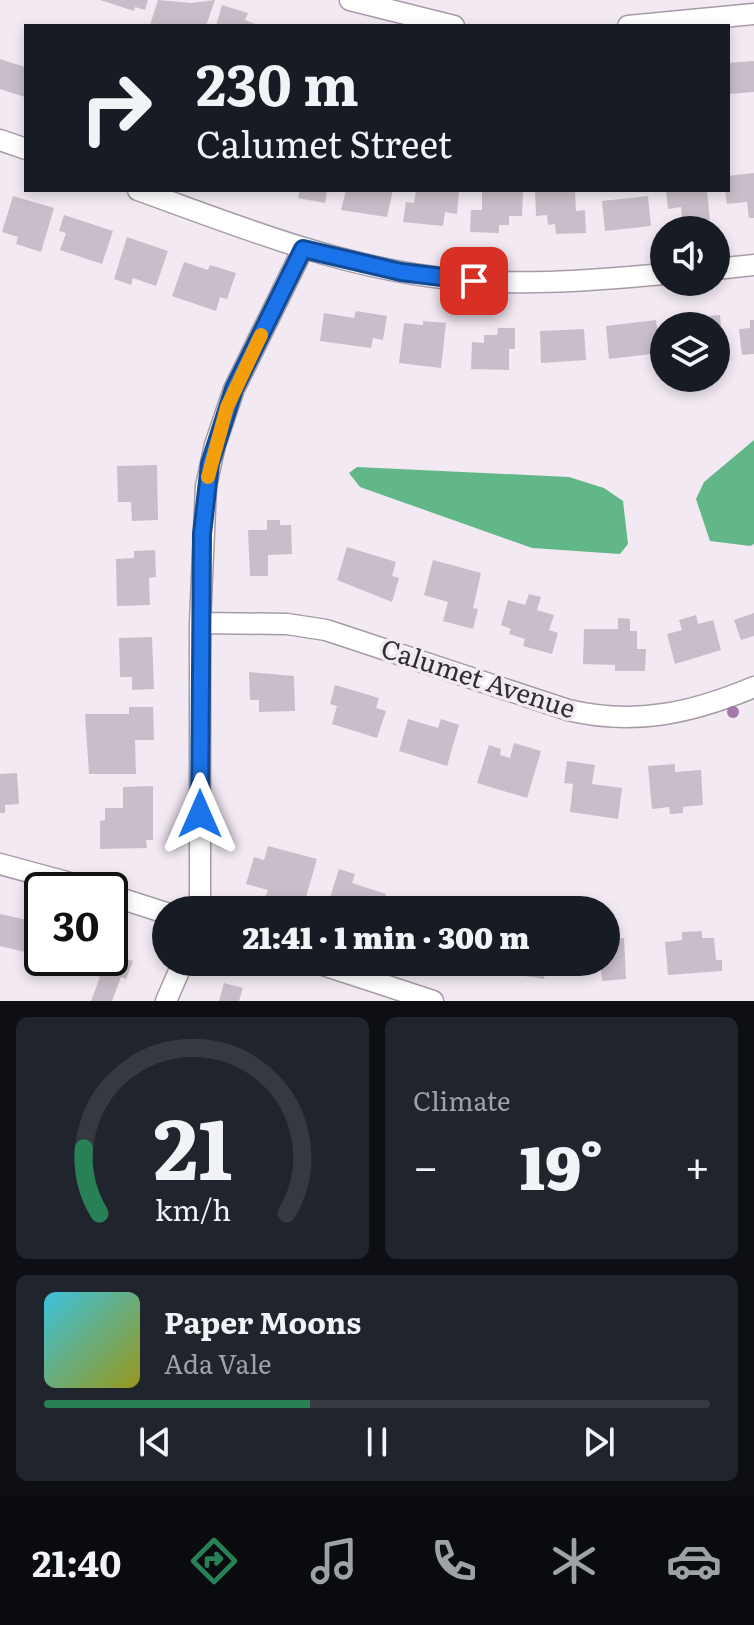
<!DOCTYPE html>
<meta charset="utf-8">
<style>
:root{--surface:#171b24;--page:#20242c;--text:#f1f3f6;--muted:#9ea1a6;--line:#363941;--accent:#288156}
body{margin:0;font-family:Literata,serif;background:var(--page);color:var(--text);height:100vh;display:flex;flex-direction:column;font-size:30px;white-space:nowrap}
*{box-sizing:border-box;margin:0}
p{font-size:26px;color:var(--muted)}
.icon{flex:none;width:44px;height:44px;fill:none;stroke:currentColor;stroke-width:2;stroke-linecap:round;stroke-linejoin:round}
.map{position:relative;height:1001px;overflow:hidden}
.drawer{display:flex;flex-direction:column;gap:16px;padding:16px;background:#0d0f14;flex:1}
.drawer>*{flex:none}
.banner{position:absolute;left:24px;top:24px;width:706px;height:168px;border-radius:0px;box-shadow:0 4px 12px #0003;background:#171b24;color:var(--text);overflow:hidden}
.tools{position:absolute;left:650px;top:216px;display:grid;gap:16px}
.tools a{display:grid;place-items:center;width:80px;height:80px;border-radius:50%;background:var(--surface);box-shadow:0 4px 12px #0003;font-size:40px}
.speed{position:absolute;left:24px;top:872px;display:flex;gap:16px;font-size:40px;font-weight:700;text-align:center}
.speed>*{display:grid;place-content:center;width:104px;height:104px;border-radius:50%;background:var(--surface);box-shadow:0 4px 12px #0003;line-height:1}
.speed .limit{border:4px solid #111;border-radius:12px;background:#fff;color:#111}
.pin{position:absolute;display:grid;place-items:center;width:68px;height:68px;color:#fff;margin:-34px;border-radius:16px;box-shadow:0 4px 12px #0006}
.me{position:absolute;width:88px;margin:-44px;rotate:0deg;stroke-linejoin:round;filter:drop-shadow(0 0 6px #0008)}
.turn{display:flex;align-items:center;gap:28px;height:168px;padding:0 40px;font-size:36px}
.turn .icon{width:104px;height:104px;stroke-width:2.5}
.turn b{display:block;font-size:56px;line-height:68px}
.big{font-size:60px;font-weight:800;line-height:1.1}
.drawer .widget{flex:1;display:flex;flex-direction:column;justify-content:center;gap:12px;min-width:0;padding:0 28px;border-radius:12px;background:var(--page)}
.drawer .dial{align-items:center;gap:0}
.dial svg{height:208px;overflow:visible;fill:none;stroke:var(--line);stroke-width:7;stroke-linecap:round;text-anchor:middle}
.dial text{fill:var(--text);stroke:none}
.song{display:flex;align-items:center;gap:24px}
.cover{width:96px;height:96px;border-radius:12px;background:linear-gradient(135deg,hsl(190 70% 55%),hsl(60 70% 35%))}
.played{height:8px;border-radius:4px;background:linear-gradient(90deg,var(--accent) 40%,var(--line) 40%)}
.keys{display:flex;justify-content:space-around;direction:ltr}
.heat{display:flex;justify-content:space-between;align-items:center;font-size:44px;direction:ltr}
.drawer .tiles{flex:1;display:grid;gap:16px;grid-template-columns:1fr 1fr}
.widget:last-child{grid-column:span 2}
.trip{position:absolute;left:152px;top:896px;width:468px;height:80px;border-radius:40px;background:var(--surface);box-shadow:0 4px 12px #0003;font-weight:800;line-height:80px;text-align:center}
.tab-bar{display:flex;height:128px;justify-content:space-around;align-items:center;background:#090b0e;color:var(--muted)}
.tab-bar .icon{width:56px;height:56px}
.tab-bar .active{color:var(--accent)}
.tab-bar b{font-size:36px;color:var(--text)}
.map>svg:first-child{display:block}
.water{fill:#61b788}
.building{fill:#c8bec9}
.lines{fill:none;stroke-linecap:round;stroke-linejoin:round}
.minor-casing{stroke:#a59ca6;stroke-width:23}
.minor{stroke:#fff;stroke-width:20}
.tree{fill:#a279a9}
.route-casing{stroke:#114b97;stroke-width:20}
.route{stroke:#1a73e8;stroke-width:14}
.slow{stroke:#f59e0b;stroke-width:14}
.labels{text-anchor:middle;stroke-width:7;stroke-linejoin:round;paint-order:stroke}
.street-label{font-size:26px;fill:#302d31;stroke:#f2e9f3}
</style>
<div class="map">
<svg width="754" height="1001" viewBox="0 0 754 1001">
<rect width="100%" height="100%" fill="#f2e9f3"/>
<path class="water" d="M754,440V544L750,546L710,541L696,499L704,482Z
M357,467L569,477L604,488L623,501L628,544L620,554L532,548L360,487L349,473Z"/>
<path class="building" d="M100,0H148L145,10L135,7L134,11Z
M158,0L191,3L215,0L206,26H154L150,25Z
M222,5L248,13L245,20L261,26H216Z
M0,59L25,67V97L0,89Z
M754,61V92L728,94V63Z
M754,173V218H749L747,202L727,204L725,190L728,176Z
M300,190H327L325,203L298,198Z
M346,190H393L387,217L341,210Z
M416,190H459L457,214L445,212L443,226L403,222L406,202L414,203Z
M535,190H575L576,211L585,210L586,233L556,234L555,224L548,225L547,215L536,216Z
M666,190H707L710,222L692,224L691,217L682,218L681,207L668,209Z
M482,191L523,192L522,216H509V225H499V233L470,232L471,210H482Z
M13,196L54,208L41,252L16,244L18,237L2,232Z
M648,196L651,226L605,231L602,201Z
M64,215L113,231L102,264L60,250L66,233L59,231Z
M127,237L168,251L156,286L133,278L131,285L114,279Z
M184,262L208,270L210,265L236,273L227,299L220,297L216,311L172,296Z
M356,311L387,316L383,340L373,338L371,348L320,341L324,313L354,318Z
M720,315L724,359L716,360V326H699L698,317Z
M656,320L660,353L609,359L606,326Z
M750,320H754V354L742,355L739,329L750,328Z
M423,321L446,323L441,368L399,363L404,323L423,325Z
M498,328H515V349H509V370L471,369L472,342L484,343V335H497Z
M584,329L586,360L541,363L540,331Z
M157,465L158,520L132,521L131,502H118L117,466Z
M267,520H280V525H291L292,554L268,555V576H250L248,530H267Z
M347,547L396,562L392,576L399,578L392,602L337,580Z
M155,550L156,577L149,578L150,605L117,606L116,559L134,558V551Z
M433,560L481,573L473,608L478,609L473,629L443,621L448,602L424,595Z
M529,594L541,597L537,610L554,615L549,630L558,633L552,654L523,646L525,639L509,634L511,629L501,625L508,600L525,605Z
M754,613V636L741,640L734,620Z
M696,615L698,624L713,620L721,650L675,664L667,634L682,630L679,620Z
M618,618L630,619V631H637V649H646L645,671H615V665L583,664L584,629H618Z
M152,637L154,689L132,690V677H120L119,638Z
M249,672L294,676L295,711L259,712V700H250Z
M335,685L379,698L376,708L386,711L377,738L332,724L337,706L330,704Z
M129,707H153L154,740H135L136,774H89L85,714H129Z
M408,719L438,728L441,719L459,725L447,766L399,751Z
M514,743L541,751L527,798L477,783L489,745L501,749L500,755L510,758Z
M567,761L595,765L592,784L622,788L618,819L570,812L573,784L564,783Z
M675,764V772L701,770L703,805L683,807V813L670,814L669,807L652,809L648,766Z
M17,773L19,804L5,805V813H0V774Z
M153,786V840H146L147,848L100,849V821L105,820V808H123V787Z
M268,846L317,859L304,904L294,901L292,906L265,898L268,890L246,884L254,857L264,860Z
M339,869L355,874L352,883L386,894L381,910H326Z
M420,899L459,909V910H417Z
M0,914L42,923V944L36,943L33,954L0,946Z
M702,931V938H714L716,960H722V971L668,975L665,942L682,940V932Z
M624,938L626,979L602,981L601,969L578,971V962H606V939Z
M110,946L126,952L124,958L133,961L126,979L121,977L112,1001H91L100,977L85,971L90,958H110Z
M514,962H547L544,979L512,974Z
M224,983L243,988L239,1001H219Z"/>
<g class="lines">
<defs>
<path id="minor" d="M350,0L454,26
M628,26L754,14
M0,140L26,149
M138,190C235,225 331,264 434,277C511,287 587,281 664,274
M716,269L754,265
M200,623L287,624L326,630L568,710C635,726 692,713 754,687
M0,864L96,890
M110,895L166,913
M200,910V623L206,486L215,445L234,389L303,249
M314,962L433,1001
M166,1001L183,962"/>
</defs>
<use href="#minor" class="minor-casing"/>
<use href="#minor" class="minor"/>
</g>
<circle class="tree" cx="733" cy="712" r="6"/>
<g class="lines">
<defs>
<path id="route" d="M200,814L202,534L210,464L234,389L303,249L401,272L474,281"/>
</defs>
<use href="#route" class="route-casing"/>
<use href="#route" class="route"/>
<path class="slow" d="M208,477L227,407L261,335"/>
</g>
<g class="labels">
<g class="street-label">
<text transform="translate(478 679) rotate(18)" y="9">Calumet Avenue</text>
</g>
</g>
</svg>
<div class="tools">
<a><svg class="icon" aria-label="sound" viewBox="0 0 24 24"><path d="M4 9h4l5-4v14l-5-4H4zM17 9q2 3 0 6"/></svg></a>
<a><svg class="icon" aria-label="layers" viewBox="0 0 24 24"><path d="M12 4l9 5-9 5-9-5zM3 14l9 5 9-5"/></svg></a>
</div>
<div class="speed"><div class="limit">30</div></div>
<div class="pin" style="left:474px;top:281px;background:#d93025"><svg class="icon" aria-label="arrive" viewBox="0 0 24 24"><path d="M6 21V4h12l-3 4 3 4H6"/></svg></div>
<svg class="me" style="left:200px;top:814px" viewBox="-20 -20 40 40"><path d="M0-17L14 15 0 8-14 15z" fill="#1a73e8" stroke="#fff" stroke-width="4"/></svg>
<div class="trip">21:41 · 1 min · 300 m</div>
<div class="banner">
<div class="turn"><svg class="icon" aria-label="right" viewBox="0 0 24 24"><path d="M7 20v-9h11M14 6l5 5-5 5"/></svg><div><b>230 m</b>Calumet Street</div></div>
</div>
</div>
<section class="drawer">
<div class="tiles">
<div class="widget dial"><svg viewBox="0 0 100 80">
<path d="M14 69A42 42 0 1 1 86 69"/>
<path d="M14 69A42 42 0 0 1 8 44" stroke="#288156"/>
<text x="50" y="56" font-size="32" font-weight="700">21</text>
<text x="50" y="72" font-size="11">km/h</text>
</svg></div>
<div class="widget"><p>Climate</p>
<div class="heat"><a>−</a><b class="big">19°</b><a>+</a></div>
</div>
<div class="widget">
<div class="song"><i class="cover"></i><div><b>Paper Moons</b><p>Ada Vale</p></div></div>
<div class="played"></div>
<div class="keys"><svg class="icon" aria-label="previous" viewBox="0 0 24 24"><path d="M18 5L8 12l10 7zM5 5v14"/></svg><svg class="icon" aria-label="pause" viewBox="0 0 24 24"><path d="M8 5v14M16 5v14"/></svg><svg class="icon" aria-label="next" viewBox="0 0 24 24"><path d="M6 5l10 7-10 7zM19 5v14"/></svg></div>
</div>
</div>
</section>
<nav class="tab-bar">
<b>21:40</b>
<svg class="icon active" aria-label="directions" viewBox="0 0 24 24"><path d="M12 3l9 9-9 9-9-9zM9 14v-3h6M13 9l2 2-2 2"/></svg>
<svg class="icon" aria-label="music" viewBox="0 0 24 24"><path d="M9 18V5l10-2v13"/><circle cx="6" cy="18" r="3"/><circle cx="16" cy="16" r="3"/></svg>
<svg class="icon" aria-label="phone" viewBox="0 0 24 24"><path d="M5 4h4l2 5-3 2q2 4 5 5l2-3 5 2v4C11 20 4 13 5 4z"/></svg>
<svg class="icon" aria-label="climate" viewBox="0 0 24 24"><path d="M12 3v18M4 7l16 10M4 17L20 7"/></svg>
<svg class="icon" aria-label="car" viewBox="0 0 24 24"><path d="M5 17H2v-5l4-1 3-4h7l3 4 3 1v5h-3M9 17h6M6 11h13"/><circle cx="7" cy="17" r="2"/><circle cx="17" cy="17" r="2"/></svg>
</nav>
